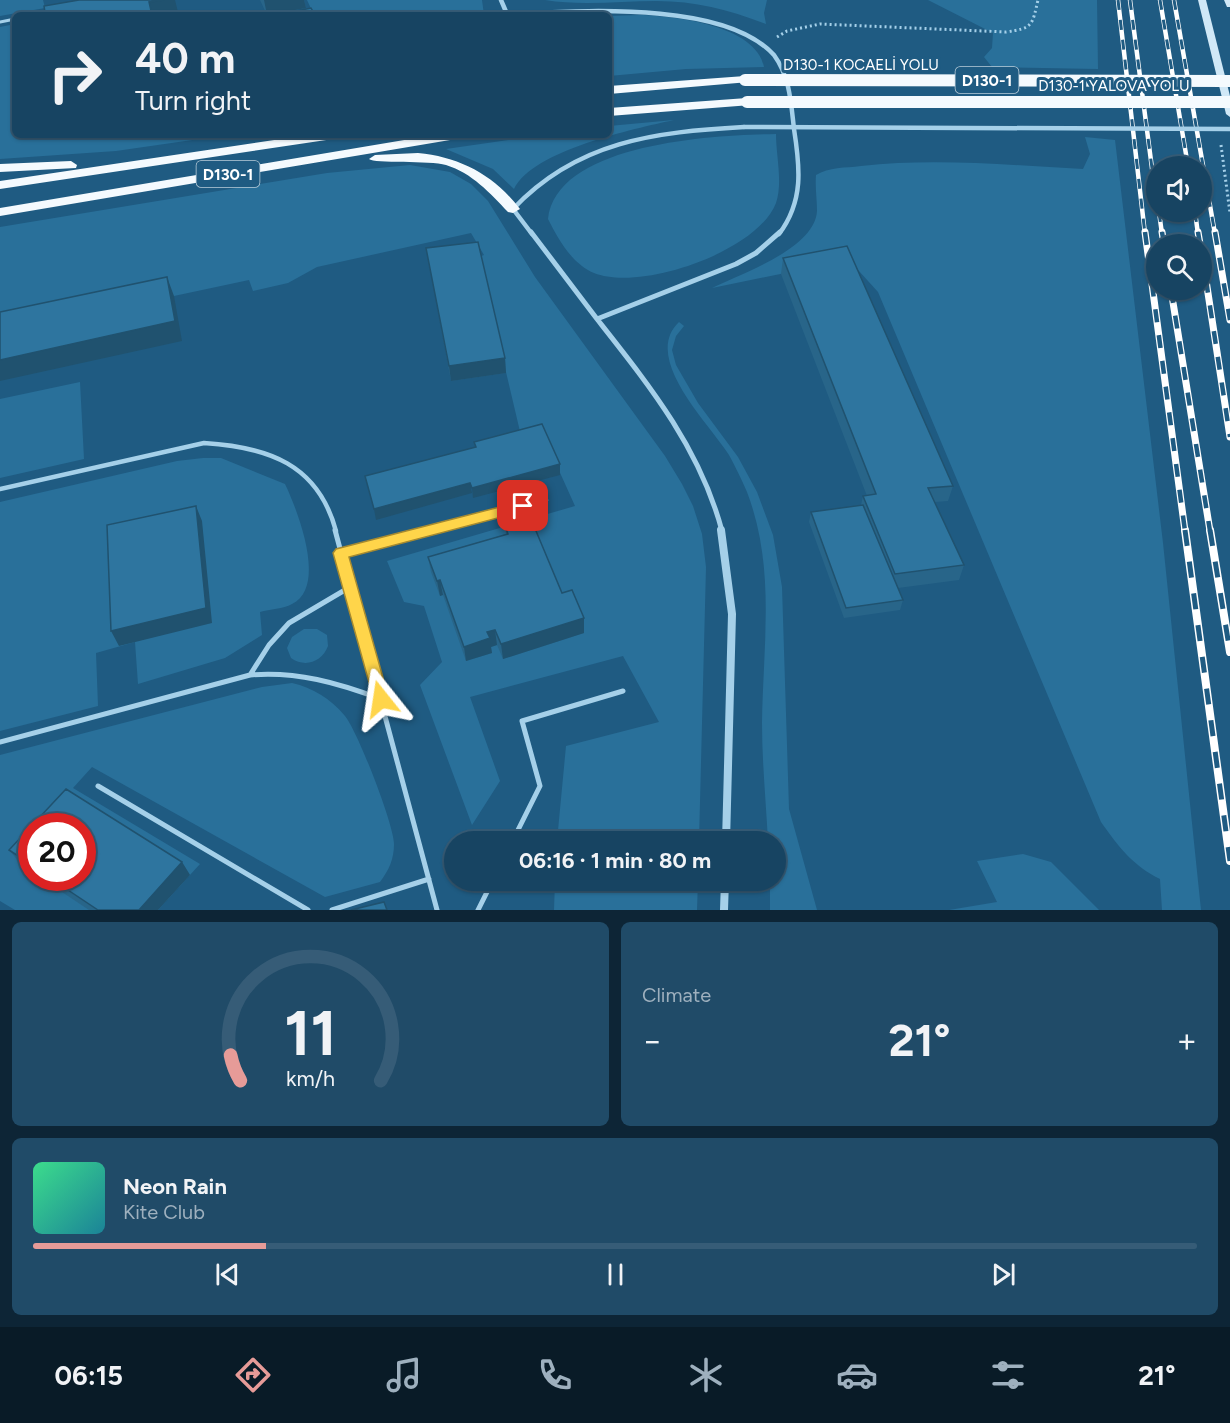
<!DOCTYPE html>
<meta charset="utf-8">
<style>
:root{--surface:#174462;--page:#204b68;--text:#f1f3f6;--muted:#9eb0be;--line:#365c77;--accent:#e69b98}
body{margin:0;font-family:Figtree,sans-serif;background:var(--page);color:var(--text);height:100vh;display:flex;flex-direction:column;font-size:22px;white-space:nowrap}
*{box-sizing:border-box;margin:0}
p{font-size:20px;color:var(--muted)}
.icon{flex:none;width:33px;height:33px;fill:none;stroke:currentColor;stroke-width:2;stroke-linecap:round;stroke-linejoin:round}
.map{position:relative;height:910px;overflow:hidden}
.details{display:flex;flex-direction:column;gap:12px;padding:12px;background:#0d2536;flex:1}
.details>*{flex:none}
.banner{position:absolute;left:12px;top:12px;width:600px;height:126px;border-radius:9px;box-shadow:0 2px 4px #0004,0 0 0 2px var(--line);background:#174462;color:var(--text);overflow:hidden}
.tools{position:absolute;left:1146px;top:156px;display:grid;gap:12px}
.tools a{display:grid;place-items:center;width:66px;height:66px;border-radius:50%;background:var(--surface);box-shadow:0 2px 4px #0004,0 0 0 2px var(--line);font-size:30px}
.speed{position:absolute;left:18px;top:813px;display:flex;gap:12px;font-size:30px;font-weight:700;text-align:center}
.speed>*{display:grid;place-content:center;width:78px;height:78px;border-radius:50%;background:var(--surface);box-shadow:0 2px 4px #0004,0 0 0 2px var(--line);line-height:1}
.speed .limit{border:9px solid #d22;background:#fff;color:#111}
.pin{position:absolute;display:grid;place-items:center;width:51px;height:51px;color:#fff;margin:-26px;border-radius:12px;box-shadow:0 3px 9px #0006}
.me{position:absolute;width:66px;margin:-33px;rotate:345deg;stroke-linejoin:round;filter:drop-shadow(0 0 4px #0008)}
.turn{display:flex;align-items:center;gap:21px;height:126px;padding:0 24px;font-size:27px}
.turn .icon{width:78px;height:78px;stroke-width:2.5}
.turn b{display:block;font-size:42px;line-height:51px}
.big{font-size:45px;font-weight:700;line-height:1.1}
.details .card{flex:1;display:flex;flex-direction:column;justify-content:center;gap:9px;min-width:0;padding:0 21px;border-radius:9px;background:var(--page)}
.details .dial{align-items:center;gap:0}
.dial svg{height:156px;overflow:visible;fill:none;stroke:var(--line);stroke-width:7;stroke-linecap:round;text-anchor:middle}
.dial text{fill:var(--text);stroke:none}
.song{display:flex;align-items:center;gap:18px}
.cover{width:72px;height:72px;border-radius:9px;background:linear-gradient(135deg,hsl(150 70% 55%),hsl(190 70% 35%))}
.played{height:6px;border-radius:3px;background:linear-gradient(90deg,var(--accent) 20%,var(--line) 20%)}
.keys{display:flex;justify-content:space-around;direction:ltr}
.heat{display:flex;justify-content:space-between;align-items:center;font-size:33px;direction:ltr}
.details .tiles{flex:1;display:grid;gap:12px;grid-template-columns:1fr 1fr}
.card:last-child{grid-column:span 2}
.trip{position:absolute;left:444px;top:831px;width:342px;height:60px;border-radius:30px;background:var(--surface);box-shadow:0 2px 4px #0004,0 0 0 2px var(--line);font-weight:700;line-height:60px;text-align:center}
.menu{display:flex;height:96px;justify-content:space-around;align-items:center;background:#091b27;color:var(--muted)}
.menu .icon{width:42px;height:42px}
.menu .current{color:var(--accent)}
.menu b{font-size:27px;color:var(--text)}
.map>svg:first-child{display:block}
.green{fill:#29709a;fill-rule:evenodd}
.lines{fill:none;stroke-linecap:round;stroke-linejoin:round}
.path{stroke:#a5d0e9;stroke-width:3;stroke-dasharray:2 3;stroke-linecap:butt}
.service-far2{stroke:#a5d0e9;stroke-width:3}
.service-far1{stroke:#a5d0e9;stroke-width:4.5}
.service{stroke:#a5d0e9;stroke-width:5}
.minor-far2{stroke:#a5d0e9;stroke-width:4.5}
.minor-far1{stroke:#a5d0e9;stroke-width:5}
.minor{stroke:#a5d0e9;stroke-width:8}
.secondary{fill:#d0e8f7;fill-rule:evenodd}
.trunk{fill:#f4fafe;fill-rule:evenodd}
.rail-far2-casing{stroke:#fff;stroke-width:4.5}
.rail-far1-casing{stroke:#fff;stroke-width:7}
.rail-casing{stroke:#fff;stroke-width:8}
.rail-far2{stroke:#1f5b82;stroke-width:3;stroke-dasharray:10;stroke-linecap:butt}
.rail-far1{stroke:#1f5b82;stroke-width:4.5;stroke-dasharray:13;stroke-linecap:butt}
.rail{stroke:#1f5b82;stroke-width:5;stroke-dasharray:16;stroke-linecap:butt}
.minor-bridge{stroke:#a5d0e9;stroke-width:4.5}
.trunk-bridge{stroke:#f4fafe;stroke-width:12}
.wall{fill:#286589}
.shaded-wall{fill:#20526f}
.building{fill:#2e759f;stroke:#20526f;stroke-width:1.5}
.route{fill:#ffd54a;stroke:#a68a30;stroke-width:1.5}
.labels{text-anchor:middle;stroke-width:6;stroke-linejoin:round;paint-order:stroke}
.far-street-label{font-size:15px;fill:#fff;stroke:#1f5b82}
.shield{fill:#1f5b82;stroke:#bcceda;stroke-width:1.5}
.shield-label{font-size:16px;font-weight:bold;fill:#fff}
</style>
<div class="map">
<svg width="1230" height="910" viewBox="0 0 1230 910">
<rect width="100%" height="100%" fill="#1f5b82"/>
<path class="green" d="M0,0H43L45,8L0,16Z
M307,0H482L484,15H314Z
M545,0H767L764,13L766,24C730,10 695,1 657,1C620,1 582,6 545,0Z
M928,0H1097L1098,69L992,67L984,57L992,48L993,33Z
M640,15C674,16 756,25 764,67L686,69L609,76V16Z
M15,24V135H227L116,151L0,159V27Z
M674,120C634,129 533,150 514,189L493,169L446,149L543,135H609V126Z
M776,134C776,156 783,182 776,203C758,251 641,292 594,273C572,264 558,239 548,219C557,142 717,135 776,134Z
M1085,137L1115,140L1163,543L1201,910H1162L1160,879C1133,866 1118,846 1101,822L878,292L849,260L712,288C740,274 815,249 817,211C817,199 815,187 816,175C829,167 845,168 861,166C934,158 1009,165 1083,169L1090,154Z
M410,165L450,172L471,184L488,201L535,277L665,456L682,484L693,506L702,534L706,567L699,841H557L566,746L659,722L623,656L470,697L500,781L472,825L420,685L442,662L424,606L404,602L387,561L575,506L543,435L522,440L479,257L484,255L471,233L317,267L288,283L253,291L249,280L0,333V227L327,173Z
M679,322L684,326L676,336L672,350L676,365L698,403L738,457L757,492L773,535L782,587L789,809L817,910H770V881L776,880V842L768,841C766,802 762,762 762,723C763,645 776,568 747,492C742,480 735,466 729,455C709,423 641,358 679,322Z
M80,382L84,459L0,478V399Z
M203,458H221L285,484C297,509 328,587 292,604C283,609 270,609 260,612L262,635L225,658L138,684L135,642L96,653L98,706L0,731V502L177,461Z
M304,629H317L327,635L328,646C322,662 305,668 291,658L287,648L292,637Z
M292,683C313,688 330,698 345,716C358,732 394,825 394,844C394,859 389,870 380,882L325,897L92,767L73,788L200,864L158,910H15L0,901V755L262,687ZM32,826H82V878H32Z
M1023,854L1051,862L1099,910H949L997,902L977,861Z
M555,881H698L697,910H554Z"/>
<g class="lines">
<path class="path" d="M777,37L787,31L820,24L1006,32C1033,28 1032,26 1038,0
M1221,145L1230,213"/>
<path class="service-far2" d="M0,22L15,19"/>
<path class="service-far1" d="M0,489L204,443C268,447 318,464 336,531
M426,531L546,500"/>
<path class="service" d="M335,530L437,910
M341,553L432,530
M250,675L269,645L289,623L350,587
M0,742L250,675C297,671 338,683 381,699
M98,786L308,910
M512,842L540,786L522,721L623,691
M332,910L429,879
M478,910L493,880"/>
<path class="minor-far2" d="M501,0L507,14C580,11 724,0 774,55C790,77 791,103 794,129C800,167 804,201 779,234
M532,234L513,209C577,141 655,132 744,127"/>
<path class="minor-far1" d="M531,232L597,319L736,264L756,253L780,232
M597,319C649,385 700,448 722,531"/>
<path class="minor" d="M721,530L732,614L726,842
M724,910L725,880"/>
<path class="secondary" d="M1198,0H1206L1230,96V117L1226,114Z
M1224,0H1230V7H1227Z"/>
<path class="trunk" d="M507,11L511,12L512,15H502Z
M745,76L749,78V82L609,94V86Z
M747,98L753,102L751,105L609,116V108Z
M308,135H339L333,139L0,189V181Z
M434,135H462L456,139L0,216V208Z
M418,153C460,157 494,175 520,209L513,213L508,212C490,193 472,173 446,165C430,160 374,164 369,159L375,155Z
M71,161L77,165L76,168L0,172V164Z"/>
<defs>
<path id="rail-far2" d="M1118,0L1145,234
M1130,0L1156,199
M1160,0L1188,166
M1174,0L1215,234
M1159,212L1162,234
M1195,212L1198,234"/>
<path id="rail-far1" d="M1145,232L1185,531
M1162,232L1164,244
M1198,232L1200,244
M1215,232L1230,320
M1202,254L1230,437
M1171,290L1210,531"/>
<path id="rail" d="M1185,530L1230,861
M1210,530L1230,652"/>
</defs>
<use href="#rail-far2" class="rail-far2-casing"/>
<use href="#rail-far1" class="rail-far1-casing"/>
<use href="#rail" class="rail-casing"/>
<use href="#rail-far2" class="rail-far2"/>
<use href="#rail-far1" class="rail-far1"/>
<use href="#rail" class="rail"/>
<path class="minor-bridge" d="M744,127L1230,129"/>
<path class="trunk-bridge" d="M745,80L1230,81
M747,102H1230"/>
</g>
<path class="wall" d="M260,0H304L306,8L267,15Z
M426,248L505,358L506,373L451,381Z
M783,258L953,486L948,501L935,502L964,565L959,580L898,588L903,600L900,610L844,618L809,522L811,512L861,505L863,496H867L781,274Z
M505,526L584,618V633L503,659L497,645L491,647L492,653L466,661L443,595L440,596L431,572L428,557L506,534Z
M66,789L182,862L190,875L158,910H89L41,878H82V826H32V871L20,863L9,850Z"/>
<path class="shaded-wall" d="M164,0H175L178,12L161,15H152L149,2Z
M264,0H304L306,8L267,15Z
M167,277L174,296L182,341L0,381V360Z
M505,358L506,373L451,381L449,366Z
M560,464V475L473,498L472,488Z
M470,483L472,493L376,520L374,509Z
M196,506L202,521L212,623L119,646L111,631Z
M440,580L443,595L440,596L437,581Z
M584,618V633L503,659L501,644Z
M495,630L497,645L491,647L492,653L466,661L464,647L487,632Z
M182,862L190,875L158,910H139Z"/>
<path class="building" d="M79,0H164L149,2L152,15H32V14L45,12L44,6Z
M311,8L315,15H277Z
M478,242L505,358L449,366L426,248Z
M847,246L953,486L928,488L964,565L895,574L863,496L876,494L783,258Z
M167,277L175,321L0,360V312Z
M542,424L560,464L472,488L470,483L374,509L365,476L476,447L474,442Z
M863,505L903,600L846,608L811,512Z
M196,506L206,608L111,631L107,525Z
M531,519L562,593L572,590L584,618L501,644L495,630L487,632L490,638L464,647L440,580L437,581L428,557L508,534L505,526Z
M66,789L182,862L139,910H98L50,878H82V826H32V865L9,850Z
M384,902L387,910H351Z"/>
<path class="route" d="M523,501L530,506L528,510L349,557L389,699L386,704H375L333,553L336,549Z"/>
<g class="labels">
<g class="far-street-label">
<text x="861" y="70">D130-1 KOCAELİ YOLU</text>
<text x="1114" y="91">D130-1 YALOVA YOLU</text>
</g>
<g class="shield">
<rect x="955.5" y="67" width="63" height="26" rx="4.5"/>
<rect x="196.5" y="161" width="63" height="26" rx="4.5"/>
</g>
<g class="shield-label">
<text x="987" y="86">D130-1</text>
<text x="228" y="180">D130-1</text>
</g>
</g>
</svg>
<div class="tools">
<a><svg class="icon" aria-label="sound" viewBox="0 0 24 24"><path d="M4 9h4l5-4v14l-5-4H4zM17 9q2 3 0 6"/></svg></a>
<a><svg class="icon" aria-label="search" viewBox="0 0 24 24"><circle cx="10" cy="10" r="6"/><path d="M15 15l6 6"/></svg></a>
</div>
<div class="speed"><div class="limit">20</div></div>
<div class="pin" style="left:523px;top:506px;background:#d93025"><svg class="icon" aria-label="arrive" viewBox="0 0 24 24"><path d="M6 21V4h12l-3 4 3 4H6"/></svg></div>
<svg class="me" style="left:381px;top:699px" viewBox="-20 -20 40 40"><path d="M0-17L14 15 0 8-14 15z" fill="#ffd54a" stroke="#fff" stroke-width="4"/></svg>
<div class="trip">06:16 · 1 min · 80 m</div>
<div class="banner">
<div class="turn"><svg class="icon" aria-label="right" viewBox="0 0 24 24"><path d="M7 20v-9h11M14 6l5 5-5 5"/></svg><div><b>40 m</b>Turn right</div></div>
</div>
</div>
<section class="details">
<div class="tiles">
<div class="card dial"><svg viewBox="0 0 100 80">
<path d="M14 69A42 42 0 1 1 86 69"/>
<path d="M14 69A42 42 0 0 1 9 56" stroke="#e69b98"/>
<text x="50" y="56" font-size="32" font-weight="700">11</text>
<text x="50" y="72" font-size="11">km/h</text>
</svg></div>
<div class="card"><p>Climate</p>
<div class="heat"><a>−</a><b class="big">21°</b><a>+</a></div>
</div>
<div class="card">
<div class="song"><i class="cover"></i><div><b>Neon Rain</b><p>Kite Club</p></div></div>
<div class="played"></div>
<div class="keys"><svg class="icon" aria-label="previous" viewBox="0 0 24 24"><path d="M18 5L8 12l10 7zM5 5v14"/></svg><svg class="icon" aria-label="pause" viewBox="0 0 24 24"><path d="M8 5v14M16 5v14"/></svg><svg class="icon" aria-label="next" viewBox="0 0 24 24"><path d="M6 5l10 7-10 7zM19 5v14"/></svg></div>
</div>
</div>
</section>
<nav class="menu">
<b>06:15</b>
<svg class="icon current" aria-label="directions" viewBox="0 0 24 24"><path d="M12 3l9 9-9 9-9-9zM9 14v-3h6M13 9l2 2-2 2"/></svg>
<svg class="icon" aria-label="music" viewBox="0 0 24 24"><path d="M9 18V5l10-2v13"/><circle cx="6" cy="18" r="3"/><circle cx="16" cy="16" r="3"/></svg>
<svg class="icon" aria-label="phone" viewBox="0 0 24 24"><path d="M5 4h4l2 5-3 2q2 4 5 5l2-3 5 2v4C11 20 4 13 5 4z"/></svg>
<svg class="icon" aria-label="climate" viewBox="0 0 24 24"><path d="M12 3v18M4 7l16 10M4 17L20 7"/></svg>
<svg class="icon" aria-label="car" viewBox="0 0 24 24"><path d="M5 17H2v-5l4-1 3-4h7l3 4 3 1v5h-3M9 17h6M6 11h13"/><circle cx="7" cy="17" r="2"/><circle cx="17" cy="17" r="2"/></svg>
<svg class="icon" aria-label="filters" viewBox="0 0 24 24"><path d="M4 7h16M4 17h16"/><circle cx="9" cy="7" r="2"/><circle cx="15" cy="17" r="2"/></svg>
<b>21°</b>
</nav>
